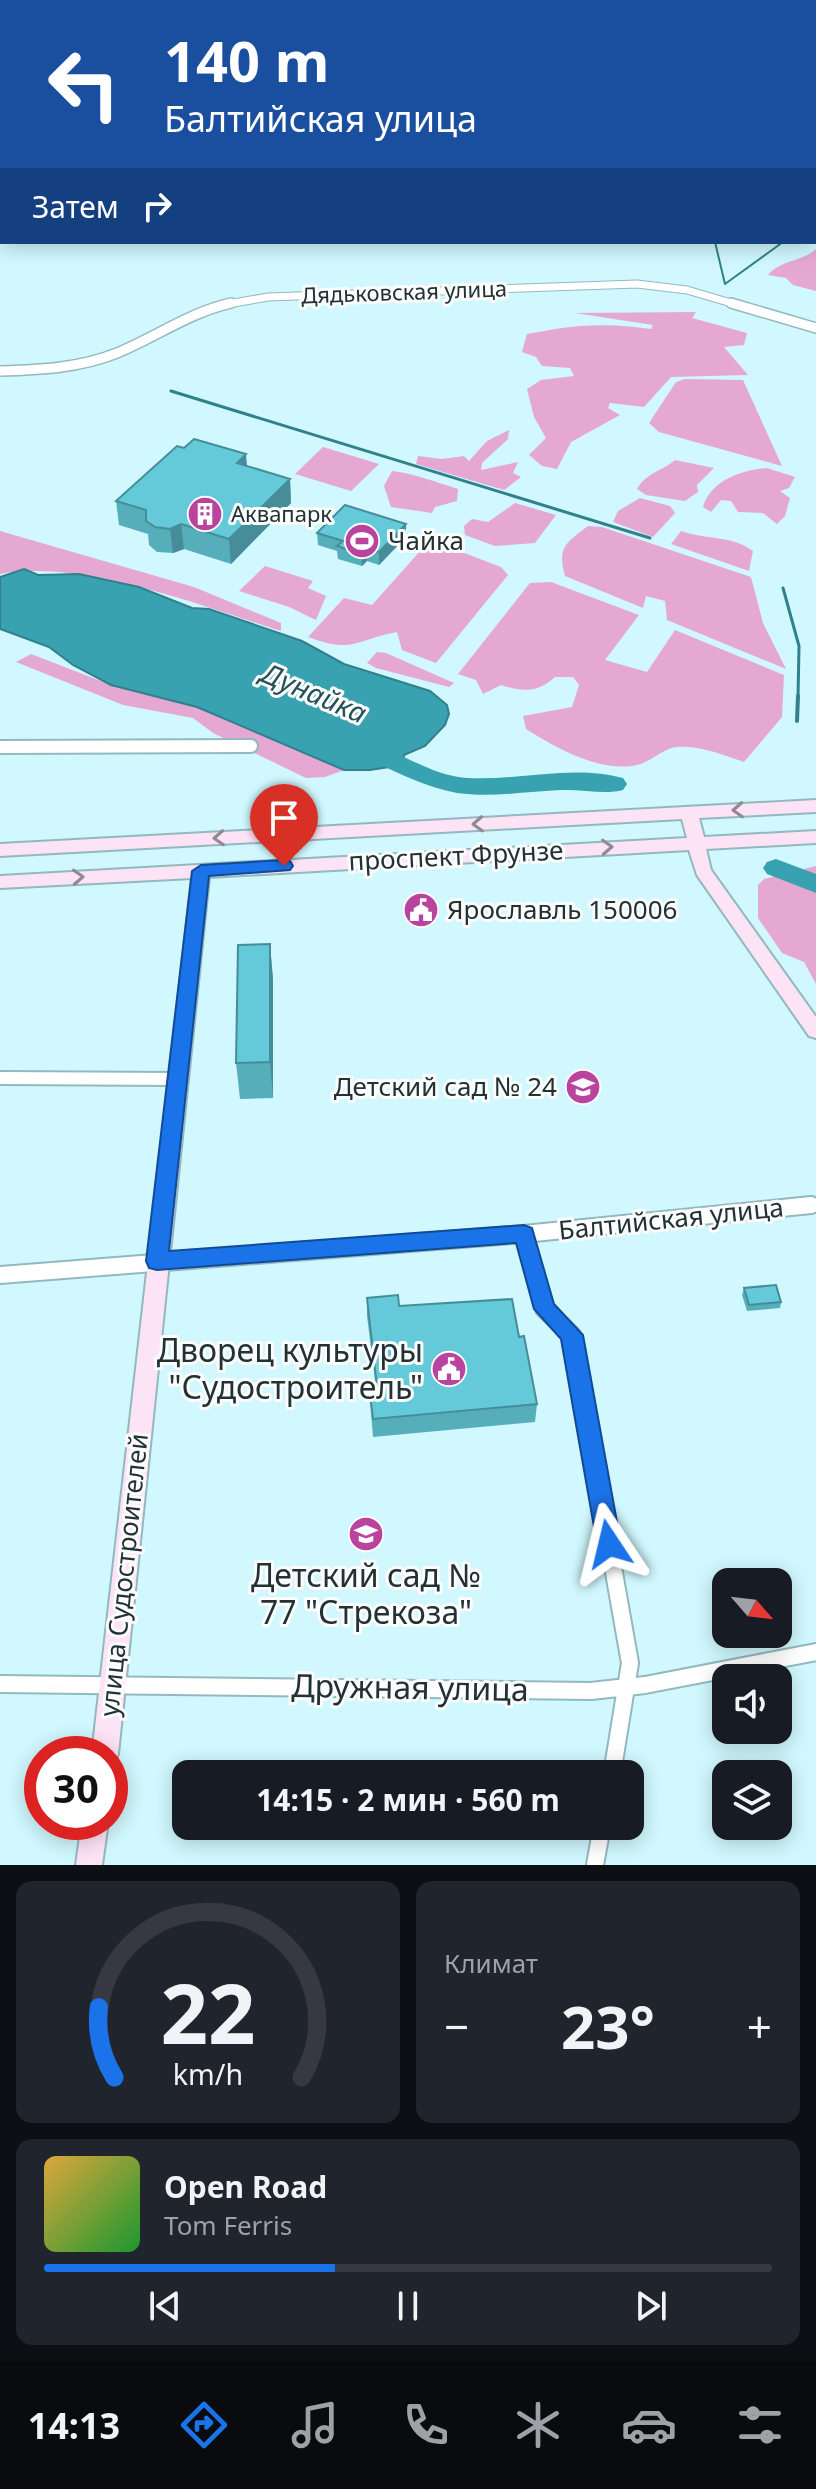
<!DOCTYPE html>
<html lang="ru">
<meta charset="utf-8">
<style>
:root{--surface:#171b24;--page:#20242c;--text:#f1f3f6;--muted:#9ea1a6;--line:#363941;--accent:#1a73e8}
body{margin:0;font-family:"Noto Sans",sans-serif;background:var(--page);color:var(--text);height:100vh;display:flex;flex-direction:column;font-size:30px;white-space:nowrap}
*{box-sizing:border-box;margin:0}
p{font-size:26px;color:var(--muted)}
.icon{flex:none;width:44px;height:44px;fill:none;stroke:currentColor;stroke-width:2;stroke-linecap:round;stroke-linejoin:round}
.map{position:relative;height:1865px;overflow:hidden}
.sheet{display:flex;flex-direction:column;gap:16px;padding:16px;background:#0d0f14;flex:1}
.sheet>*{flex:none}
.hud{position:absolute;left:0px;top:0px;width:816px;height:244px;box-shadow:0 4px 20px #0003;background:#1a4fa0;color:#fff;overflow:hidden}
.needle{width:52px;rotate:118deg}
.fabs{position:absolute;left:712px;top:1568px;display:grid;gap:16px}
.fabs a{display:grid;place-items:center;width:80px;height:80px;border-radius:16px;background:var(--surface);box-shadow:0 4px 20px #0003;font-size:40px}
.speed{position:absolute;left:24px;top:1736px;display:flex;gap:16px;font-size:40px;font-weight:700;text-align:center}
.speed>*{display:grid;place-content:center;width:104px;height:104px;border-radius:50%;background:var(--surface);box-shadow:0 4px 20px #0003;line-height:1}
.speed .limit{border:12px solid #d22;background:#fff;color:#111}
.pin{position:absolute;display:grid;place-items:center;width:68px;height:68px;color:#fff;margin:-82px -34px;border-radius:50% 50% 50% 0;rotate:-45deg;box-shadow:0 0 8px #0007}
.pin .icon{rotate:45deg}
.me{position:absolute;width:88px;margin:-44px;rotate:350deg;stroke-linejoin:round;filter:drop-shadow(0 0 6px #0008)}
.turn{display:flex;align-items:center;gap:28px;height:168px;padding:0 32px;font-size:36px}
.turn .icon{width:104px;height:104px;stroke-width:2.5}
.turn b{display:block;font-size:56px;line-height:68px}
.then{display:flex;align-items:center;height:76px;padding:0 32px;background:#0003;gap:16px;font-size:30px}
.big{font-size:60px;font-weight:700;line-height:1.1}
.sheet .widget{flex:1;display:flex;flex-direction:column;justify-content:center;gap:12px;min-width:0;padding:0 28px;border-radius:16px;background:var(--page)}
.sheet .dial{align-items:center;gap:0}
.dial svg{height:208px;overflow:visible;fill:none;stroke:var(--line);stroke-width:7;stroke-linecap:round;text-anchor:middle}
.dial text{fill:var(--text);stroke:none}
.song{display:flex;align-items:center;gap:24px}
.cover{width:96px;height:96px;border-radius:12px;background:linear-gradient(135deg,hsl(40 70% 55%),hsl(130 70% 35%))}
.played{height:8px;border-radius:4px;background:linear-gradient(90deg,var(--accent) 40%,var(--line) 40%)}
.keys{display:flex;justify-content:space-around;direction:ltr}
.heat{display:flex;justify-content:space-between;align-items:center;font-size:44px;direction:ltr}
.sheet .tiles{flex:1;display:grid;gap:16px;grid-template-columns:1fr 1fr}
.widget:last-child{grid-column:span 2}
.trip{position:absolute;left:172px;top:1760px;width:472px;height:80px;border-radius:16px;background:var(--surface);box-shadow:0 4px 20px #0003;font-weight:700;line-height:80px;text-align:center}
.tabs{display:flex;height:128px;justify-content:space-around;align-items:center;background:#090b0e;color:var(--muted)}
.tabs .icon{width:56px;height:56px}
.tabs .active{color:var(--accent)}
.tabs b{font-size:36px;color:var(--text)}
.map>svg:first-child{display:block}
.green{fill:#e5a8d3}
.water{fill:#38a2b1;stroke:#31808c;stroke-width:2}
.lines{fill:none;stroke-linecap:round;stroke-linejoin:round}
.stream-far2{stroke:#31808c;stroke-width:2}
.stream-far1{stroke:#31808c;stroke-width:3}
.stream{stroke:#31808c;stroke-width:4}
.river{fill:#38a2b1;fill-rule:evenodd}
.street-far3-casing{stroke:#93b9bf;stroke-width:9}
.street-far2-casing{stroke:#93b9bf;stroke-width:12}
.street-far1-casing{stroke:#93b9bf;stroke-width:16}
.street-casing{stroke:#93b9bf;stroke-width:20}
.secondary-casing{stroke:#93b9bf;stroke-width:4}
.street-far3{stroke:#fff;stroke-width:7}
.street-far2{stroke:#fff;stroke-width:9}
.street-far1{stroke:#fff;stroke-width:12}
.street{stroke:#fff;stroke-width:16}
.secondary{fill:#fde3f6;fill-rule:evenodd}
.rail-casing{stroke:#3a4d50;stroke-width:4}
.rail{stroke:#fcfcfc;stroke-width:2;stroke-dasharray:7;stroke-linecap:butt}
.wall{fill:#56aebb}
.shaded-wall{fill:#468d99}
.building{fill:#64cada;stroke:#468d99;stroke-width:2}
.oneway{stroke:#908a95}
.route{fill:#1a73e8;stroke:#114b97;stroke-width:2}
.labels{text-anchor:middle;stroke-width:6;stroke-linejoin:round;paint-order:stroke}
.far-street-label{font-size:22px;fill:#223234;stroke:#fcfcfc}
.far-poi-label{font-size:22px;fill:#223234;stroke:#fcfcfc;text-anchor:start}
.poi-label{font-size:26px;fill:#223234;stroke:#fcfcfc;text-anchor:start}
.street-label{font-size:26px;fill:#223234;stroke:#fcfcfc}
.water-label{font-size:28px;font-style:italic;fill:#245158;stroke:#fcfcfc}
.near-poi-label{font-size:32px;fill:#223234;stroke:#fcfcfc;text-anchor:end}
.near-street-label{font-size:32px;fill:#223234;stroke:#fcfcfc}
</style>
<div class="map">
<svg width="816" height="1865" viewBox="0 0 816 1865">
<rect width="100%" height="100%" fill="#d0f8fe"/>
<path class="green" d="M816,249V291L793,285L786,278L768,275C782,259 802,262 816,249Z
M696,312L692,318L747,333L744,345L724,347L748,375L671,377L644,407L610,403L608,408L620,415L571,442L557,469L542,466L529,455L546,438L534,417L527,389L541,380L574,376L570,368L542,366L536,357L522,352L527,334C571,325 607,322 651,329L653,325L575,313Z
M685,379L743,380L782,466L659,432L649,423L676,382Z
M509,430L508,439L482,463L481,470L518,462L513,473L521,477L504,490L416,464L418,456L442,459L464,456L469,461L487,441Z
M323,447L379,464L351,491L295,474Z
M675,460L714,468L697,485L698,492L685,501L646,495L637,489C646,473 662,471 675,460Z
M767,468L795,477L789,488L780,491L790,498L785,516L777,524L763,513L738,512L731,501L721,500L711,512L703,507C711,480 742,470 767,468Z
M392,471C415,474 436,482 458,489L457,501L435,507L432,513L391,507L384,486Z
M640,498L670,506L675,513L653,537L613,522L618,511Z
M515,503L556,515L535,543L495,546L465,535L464,526L472,519L488,522Z
M588,526L602,527L751,577L763,623L786,669L667,620L665,601L646,596L643,608L565,576C557,547 566,543 588,526Z
M0,531L194,587L281,623V631C201,606 82,559 0,574Z
M681,531C706,540 732,535 753,551L749,571L671,544Z
M430,540L501,567L508,575L436,663L402,650L397,632C355,640 353,654 308,637L344,598L372,605Z
M265,566L313,581L308,588L326,596L316,620L289,607L239,591Z
M551,582L639,615L605,660L647,672L675,630L784,675L782,717L744,762C724,755 699,745 677,747C663,748 651,762 637,765C600,773 556,748 526,729L523,716L572,707L579,685L573,677H555C537,693 523,692 501,685L483,694L476,680L458,674L530,583Z
M377,652L386,653L454,683L449,687L376,668L367,663Z
M31,654L111,685L197,707L344,770L325,777L306,778L213,733L193,718L123,705L16,662Z
M816,866V984L804,962L782,953L758,918V885L764,879Z"/>
<path class="water" d="M24,569L38,575L79,574L139,587L192,608L209,609L302,641L344,664L430,691L447,705L449,714L445,725L425,746L404,755L403,765L370,770H344L197,707L111,685L73,665L49,647L0,629V577Z"/>
<g class="lines">
<path class="stream-far2" d="M814,161L816,156
M715,242L725,284L783,242"/>
<path class="stream-far1" d="M171,391L650,538
M783,588L799,646L798,698"/>
<path class="stream" d="M797,721L798,696"/>
<path class="river" d="M373,745C405,754 433,776 467,778C519,781 573,764 623,778L627,784L623,790C605,795 582,789 562,790C528,791 492,798 457,793C424,787 395,771 365,758L361,753L365,748Z
M776,859L816,874V893L767,874L763,868L767,862Z"/>
<defs>
<path id="street-far3" d="M222,305L268,297L637,284L687,290L738,305"/>
<path id="street-far2" d="M731,303L816,328
M0,371C39,370 80,368 117,353C156,337 188,313 231,303"/>
<path id="street-far1" d="M0,747L251,746
M0,1078L178,1079
M791,1207L816,1205"/>
<path id="street" d="M524,1234L544,1309L572,1335L630,1663L612,1774
M0,1275L524,1234L811,1205
M0,1684L591,1691L645,1685L816,1652
M595,1865L602,1826"/>
<path id="secondary" d="M816,800V812L699,818L704,837L816,831V843L706,849L711,870L816,1017V1038L809,1036L697,875L689,850L209,877L118,1754L114,1763L110,1765V1754H92L192,878L0,888V876L687,838L682,819L0,856V844Z
M82,1822H108L102,1865H76Z"/>
</defs>
<use href="#street-far3" class="street-far3-casing"/>
<use href="#street-far2" class="street-far2-casing"/>
<use href="#street-far1" class="street-far1-casing"/>
<use href="#street" class="street-casing"/>
<use href="#secondary" class="secondary-casing"/>
<use href="#street-far3" class="street-far3"/>
<use href="#street-far2" class="street-far2"/>
<use href="#street-far1" class="street-far1"/>
<use href="#street" class="street"/>
<use href="#secondary" class="secondary"/>
<defs>
<path id="rail" d="M353,2L356,0"/>
</defs>
<use href="#rail" class="rail-casing"/>
<use href="#rail" class="rail"/>
</g>
<path class="wall" d="M247,466L290,479L291,503L231,564L184,549L173,553L157,552L149,545L148,534L119,525L116,501Z
M406,524V537L379,565L367,561L362,566L338,559L337,551L318,545L317,533Z
M270,944L273,980V1098L240,1099L236,1063Z
M744,1288L781,1302L780,1308L747,1311L742,1295Z
M367,1298L519,1337L537,1404L535,1422L373,1437L369,1387H376L367,1316Z"/>
<path class="shaded-wall" d="M246,454L248,478L237,463Z
M290,479L291,503L231,564L229,539Z
M181,524L184,549L173,553L170,529Z
M406,524V537L379,565V552Z
M367,548V561L362,566L361,554Z
M270,944L273,980V1098L270,1062Z"/>
<path class="building" d="M194,439L246,454L237,463L290,479L229,539L181,524L170,529L155,527L146,521V510L116,501L177,446L184,448Z
M345,505L406,524L379,552L367,548L361,554L337,546L343,541L317,533Z
M270,944V1062L236,1063L238,945Z
M776,1285L781,1302L749,1305L744,1288Z
M398,1295L399,1306L512,1299L519,1337L524,1336L537,1404L373,1419L369,1387H377L367,1298Z"/>
<defs><path id="oneway-chevron" d="M-2-3.5L2.5 0L-2 3.5" fill="none" stroke-width="1.6" stroke-linecap="round" stroke-linejoin="round" transform="scale(2)"/></defs>
<g class="oneway">
<use href="#oneway-chevron" transform="translate(738 810) rotate(177)"/>
<use href="#oneway-chevron" transform="translate(478 824) rotate(177)"/>
<use href="#oneway-chevron" transform="translate(219 838) rotate(177)"/>
<use href="#oneway-chevron" transform="translate(607 847) rotate(-3)"/>
<use href="#oneway-chevron" transform="translate(78 877) rotate(-3)"/>
</g>
<path class="route" d="M284,860L290,861L293,866L290,870L209,876L169,1251L524,1225L532,1228L554,1304L583,1335L621,1544L617,1552L609,1555L600,1552L597,1544L561,1339L534,1309L516,1243L157,1270L149,1268L146,1261L192,871L201,865Z"/>
<defs>
<symbol id="building-disc" viewBox="-11 -11 22 22"><circle r="9.5" fill="#b8449e" stroke="#fcfcfc"/><path d="M-4-6H4V6H1V3H-1V6H-4ZM-2.5-4.3h1.7v1.8h-1.7ZM.8-4.3h1.7v1.8H.8ZM-2.5-1h1.7V.8h-1.7ZM.8-1h1.7V.8H.8Z" fill="#fff"/></symbol>
<symbol id="stadium-disc" viewBox="-11 -11 22 22"><circle r="9.5" fill="#b8449e" stroke="#fcfcfc"/><path d="M0-5a6.5 5 0 1 0 0 10a6.5 5 0 1 0 0-10ZM-3.5-1.8h7v3.6h-7Z" fill="#fff"/></symbol>
<symbol id="civic-disc" viewBox="-11 -11 22 22"><circle r="9.5" fill="#b8449e" stroke="#fcfcfc"/><path d="M-.6-6.5H3V-4.5H.6V-3L4-1V1h2V6H-6V1h2V-1L-.6-3ZM-1.2 2.5V6h2.4V2.5Z" fill="#fff"/></symbol>
<symbol id="school-disc" viewBox="-11 -11 22 22"><circle r="9.5" fill="#b8449e" stroke="#fcfcfc"/><path d="M0-5L7-2L0 1L-7-2ZM-4 1L0 2.5L4 1V4Q0 6-4 4Z" fill="#fff"/></symbol>
</defs>
<g fill-rule="evenodd">
<use href="#building-disc" x="185" y="494" width="40" height="40"/>
<use href="#stadium-disc" x="342" y="521" width="40" height="40"/>
<use href="#civic-disc" x="401" y="890" width="40" height="40"/>
<use href="#school-disc" x="563" y="1067" width="40" height="40"/>
<use href="#civic-disc" x="429" y="1349" width="40" height="40"/>
<use href="#school-disc" x="346" y="1514" width="40" height="40"/>
</g>
<g class="labels">
<g class="far-street-label">
<text transform="translate(404 292) rotate(-2)" y="8">Дядьковская улица</text>
</g>
<g class="far-poi-label">
<text x="231" y="522">Аквапарк</text>
</g>
<g class="poi-label">
<text x="388" y="550">Чайка</text>
<text x="447" y="919">Ярославль 150006</text>
<text x="557" y="1096" text-anchor="end">Детский сад № 24</text>
</g>
<g class="street-label">
<text transform="translate(456 856) rotate(-3)" y="9">проспект Фрунзе</text>
<text transform="translate(671 1219) rotate(-6)" y="9">Балтийская улица</text>
<text transform="translate(124 1575) rotate(-84)" y="9">улица Судостроителей</text>
</g>
<g class="water-label">
<text transform="translate(314 693) rotate(23)" y="10">Дунайка</text>
</g>
<g class="near-poi-label">
<text x="423" y="1362">Дворец культуры<tspan x="423" dy="37">"Судостроитель"</tspan></text>
<text x="366" y="1587" text-anchor="middle">Детский сад №<tspan x="366" dy="37">77 "Стрекоза"</tspan></text>
</g>
<g class="near-street-label">
<text transform="translate(410 1688) rotate(1)" y="11">Дружная улица</text>
</g>
</g>
</svg>
<div class="fabs">
<a><svg class="needle" viewBox="-14 -14 28 28"><path d="M0-13l5 13h-10z" fill="#e53935"/><path d="M0 13l5-13h-10z" fill="#9ea1a6"/></svg></a>
<a><svg class="icon" aria-label="sound" viewBox="0 0 24 24"><path d="M4 9h4l5-4v14l-5-4H4zM17 9q2 3 0 6"/></svg></a>
<a><svg class="icon" aria-label="layers" viewBox="0 0 24 24"><path d="M12 4l9 5-9 5-9-5zM3 14l9 5 9-5"/></svg></a>
</div>
<div class="speed"><div class="limit">30</div></div>
<div class="pin" style="left:284px;top:866px;background:#d93025"><svg class="icon" aria-label="arrive" viewBox="0 0 24 24"><path d="M6 21V4h12l-3 4 3 4H6"/></svg></div>
<svg class="me" style="left:609px;top:1544px" viewBox="-20 -20 40 40"><path d="M0-17L14 15 0 8-14 15z" fill="#1a73e8" stroke="#fff" stroke-width="4"/></svg>
<div class="trip">14:15 · 2 мин · 560 m</div>
<div class="hud">
<div class="turn"><svg class="icon" aria-label="left" viewBox="0 0 24 24"><path d="M17 20v-9H6M10 6l-5 5 5 5"/></svg><div><b>140 m</b>Балтийская улица</div></div>
<div class="then">Затем<svg class="icon" aria-label="right" viewBox="0 0 24 24"><path d="M7 20v-9h11M14 6l5 5-5 5"/></svg></div>
</div>
</div>
<section class="sheet">
<div class="tiles">
<div class="widget dial"><svg viewBox="0 0 100 80">
<path d="M14 69A42 42 0 1 1 86 69"/>
<path d="M14 69A42 42 0 0 1 8 42" stroke="#1a73e8"/>
<text x="50" y="56" font-size="32" font-weight="700">22</text>
<text x="50" y="72" font-size="11">km/h</text>
</svg></div>
<div class="widget"><p>Климат</p>
<div class="heat"><a>−</a><b class="big">23°</b><a>+</a></div>
</div>
<div class="widget">
<div class="song"><i class="cover"></i><div><b>Open Road</b><p>Tom Ferris</p></div></div>
<div class="played"></div>
<div class="keys"><svg class="icon" aria-label="previous" viewBox="0 0 24 24"><path d="M18 5L8 12l10 7zM5 5v14"/></svg><svg class="icon" aria-label="pause" viewBox="0 0 24 24"><path d="M8 5v14M16 5v14"/></svg><svg class="icon" aria-label="next" viewBox="0 0 24 24"><path d="M6 5l10 7-10 7zM19 5v14"/></svg></div>
</div>
</div>
</section>
<nav class="tabs">
<b>14:13</b>
<svg class="icon active" aria-label="directions" viewBox="0 0 24 24"><path d="M12 3l9 9-9 9-9-9zM9 14v-3h6M13 9l2 2-2 2"/></svg>
<svg class="icon" aria-label="music" viewBox="0 0 24 24"><path d="M9 18V5l10-2v13"/><circle cx="6" cy="18" r="3"/><circle cx="16" cy="16" r="3"/></svg>
<svg class="icon" aria-label="phone" viewBox="0 0 24 24"><path d="M5 4h4l2 5-3 2q2 4 5 5l2-3 5 2v4C11 20 4 13 5 4z"/></svg>
<svg class="icon" aria-label="climate" viewBox="0 0 24 24"><path d="M12 3v18M4 7l16 10M4 17L20 7"/></svg>
<svg class="icon" aria-label="car" viewBox="0 0 24 24"><path d="M5 17H2v-5l4-1 3-4h7l3 4 3 1v5h-3M9 17h6M6 11h13"/><circle cx="7" cy="17" r="2"/><circle cx="17" cy="17" r="2"/></svg>
<svg class="icon" aria-label="filters" viewBox="0 0 24 24"><path d="M4 7h16M4 17h16"/><circle cx="9" cy="7" r="2"/><circle cx="15" cy="17" r="2"/></svg>
</nav>
